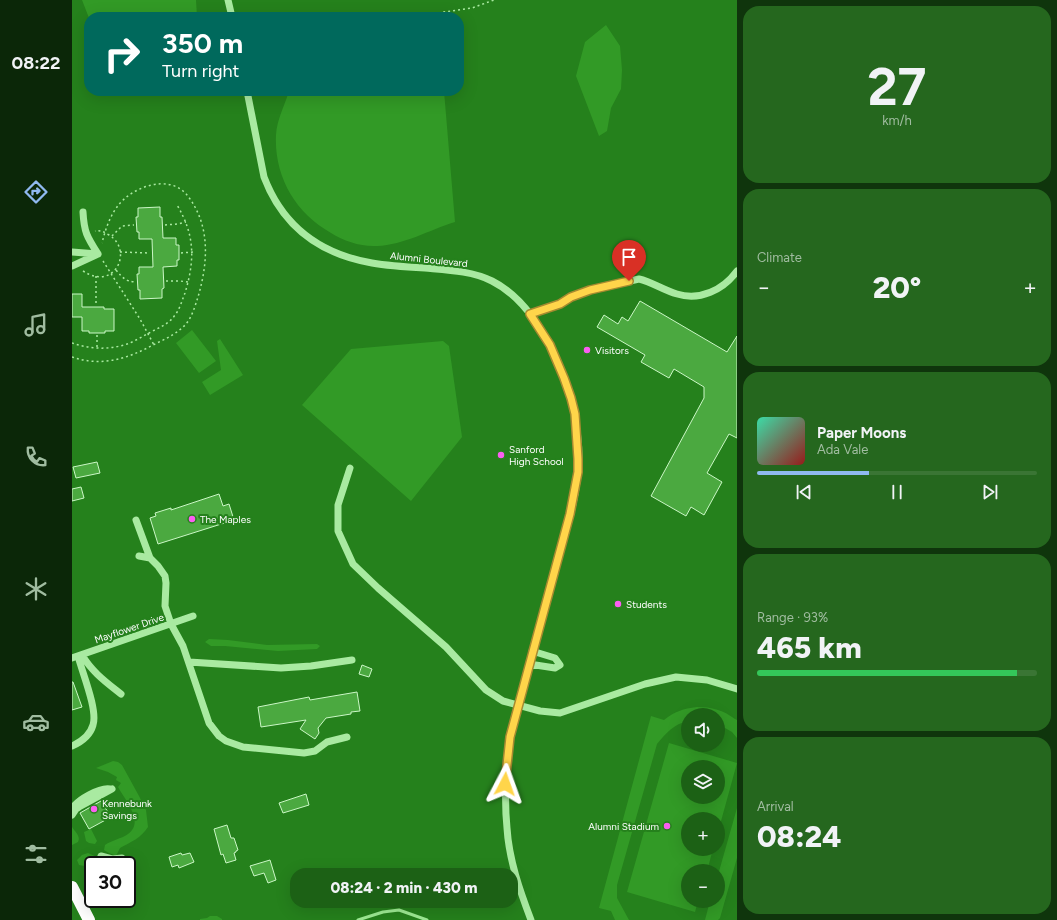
<!DOCTYPE html>
<meta charset="utf-8">
<style>
:root{--surface:#1c6115;--page:#25671e;--text:#f1f3f6;--muted:#a0bca0;--line:#3a7534;--accent:#90b9f0}
body{margin:0;font-family:Figtree,sans-serif;background:var(--page);color:var(--text);height:100vh;display:flex;flex-direction:column;font-size:15px;white-space:nowrap}
*{box-sizing:border-box;margin:0}
p{font-size:13px;color:var(--muted)}
.icon{flex:none;width:22px;height:22px;fill:none;stroke:currentColor;stroke-width:2;stroke-linecap:round;stroke-linejoin:round}
.map{position:relative;flex:1;overflow:hidden}
.sheet{display:flex;flex-direction:column;gap:6px;padding:6px;background:#0f350c;width:320px}
.sheet>*{flex:none}
.banner{position:absolute;left:12px;top:12px;width:380px;height:84px;border-radius:16px;box-shadow:0 4px 16px #0002;background:#00695c;color:#fff;overflow:hidden}
.buttons{position:absolute;left:609px;top:708px;display:grid;gap:8px}
.buttons a{display:grid;place-items:center;width:44px;height:44px;border-radius:50%;background:var(--surface);box-shadow:0 4px 16px #0002;font-size:20px}
.speed{position:absolute;left:12px;top:856px;display:flex;gap:8px;font-size:20px;font-weight:700;text-align:center}
.speed>*{display:grid;place-content:center;width:52px;height:52px;border-radius:50%;background:var(--surface);box-shadow:0 4px 16px #0002;line-height:1}
.speed .limit{border:2px solid #111;border-radius:6px;background:#fff;color:#111}
.pin{position:absolute;display:grid;place-items:center;width:34px;height:34px;color:#fff;margin:-41px -17px;border-radius:50% 50% 50% 0;rotate:-45deg;box-shadow:0 0 4px #0007}
.pin .icon{rotate:45deg}
.me{position:absolute;width:44px;margin:-22px;rotate:4deg;stroke-linejoin:round;filter:drop-shadow(0 0 3px #0008)}
.turn{display:flex;align-items:center;gap:14px;height:84px;padding:0 12px;font-size:18px}
.turn .icon{width:52px;height:52px;stroke-width:2.5}
.turn b{display:block;font-size:28px;line-height:34px}
.big{font-size:30px;font-weight:800;line-height:1.1}
.sheet .widget{flex:1;display:flex;flex-direction:column;justify-content:center;gap:6px;min-width:0;padding:0 14px;border-radius:16px;background:var(--page)}
.sheet .dial{align-items:center;gap:0}
.dial b{font-size:52px;line-height:1}
.song{display:flex;align-items:center;gap:12px}
.cover{width:48px;height:48px;border-radius:6px;background:linear-gradient(135deg,hsl(160 70% 55%),hsl(0 70% 35%))}
.played{height:4px;border-radius:2px;background:linear-gradient(90deg,var(--accent) 40%,var(--line) 40%)}
.keys{display:flex;justify-content:space-around;direction:ltr}
.heat{display:flex;justify-content:space-between;align-items:center;font-size:22px;direction:ltr}
.charge{height:6px;border-radius:3px;background:linear-gradient(90deg,#34c759 93%,var(--line) 0)}
.trip{position:absolute;left:218px;top:868px;width:228px;height:40px;border-radius:16px;background:var(--surface);box-shadow:0 4px 16px #0002;font-weight:800;line-height:40px;text-align:center}
main{display:flex;flex:1;min-height:0}
.dock{display:flex;flex-direction:column;width:72px;justify-content:space-around;align-items:center;background:#0b2708;color:var(--muted)}
.dock .icon{width:28px;height:28px}
.dock .on{color:var(--accent)}
.dock b{font-size:18px;color:var(--text)}
.map>svg:first-child{display:block}
.green{fill:#329a26;fill-rule:evenodd}
.lines{fill:none;stroke-linecap:round;stroke-linejoin:round}
.stream{stroke:#9eeb94;stroke-width:3}
.building{fill:#4ba940;stroke:#cbf7c6}
.path{stroke:#a9eaa1;stroke-width:1.5;stroke-dasharray:2 3;stroke-linecap:butt}
.minor{stroke:#a9eaa1;stroke-width:7}
.highway{stroke:#fff;stroke-width:12}
.route-casing{stroke:#a68a30;stroke-width:10}
.route{stroke:#ffd54a;stroke-width:7}
.poi-dot{fill:#fa5ff1;stroke:#25811c;stroke-width:1.5}
.labels{text-anchor:middle;stroke-width:4;stroke-linejoin:round;paint-order:stroke}
.street-label{font-size:10px;fill:#fff;stroke:#25811c}
.poi-label{font-size:10px;fill:#fff;stroke:#25811c;text-anchor:start}
</style>
<main>
<nav class="dock">
<b>08:22</b>
<svg class="icon on" aria-label="directions" viewBox="0 0 24 24"><path d="M12 3l9 9-9 9-9-9zM9 14v-3h6M13 9l2 2-2 2"/></svg>
<svg class="icon" aria-label="music" viewBox="0 0 24 24"><path d="M9 18V5l10-2v13"/><circle cx="6" cy="18" r="3"/><circle cx="16" cy="16" r="3"/></svg>
<svg class="icon" aria-label="phone" viewBox="0 0 24 24"><path d="M5 4h4l2 5-3 2q2 4 5 5l2-3 5 2v4C11 20 4 13 5 4z"/></svg>
<svg class="icon" aria-label="climate" viewBox="0 0 24 24"><path d="M12 3v18M4 7l16 10M4 17L20 7"/></svg>
<svg class="icon" aria-label="car" viewBox="0 0 24 24"><path d="M5 17H2v-5l4-1 3-4h7l3 4 3 1v5h-3M9 17h6M6 11h13"/><circle cx="7" cy="17" r="2"/><circle cx="17" cy="17" r="2"/></svg>
<svg class="icon" aria-label="filters" viewBox="0 0 24 24"><path d="M4 7h16M4 17h16"/><circle cx="9" cy="7" r="2"/><circle cx="15" cy="17" r="2"/></svg>
</nav>
<div class="map">
<svg width="665" height="920" viewBox="0 0 665 920">
<rect width="100%" height="100%" fill="#25811c"/>
<path class="green" d="M10,0H124L125,17L17,18Z
M534,25L548,46L550,70L549,89L539,108L535,131L527,136L504,76L513,42Z
M217,91H372L383,222C357,230 332,245 305,246C289,247 272,241 259,233C223,213 202,176 204,135C205,119 213,105 217,91Z
M120,330L144,361L127,373L104,343Z
M148,339L171,375L138,395L130,382L149,370L145,341Z
M371,341L377,346L390,437L339,501L230,405L279,349Z
M137,639L156,640L195,645L245,644L248,646L245,649L206,651L153,646H139L133,642Z
M625,707C640,707 651,710 663,719L665,720V738L660,732L646,724V715H616V721C602,724 594,733 585,744L545,885V898L557,920H543L539,911L527,908L579,716L592,720C603,711 611,709 625,707Z
M597,743L665,763L646,832V819H616V849H641L635,871H616V901H626L623,912L555,892ZM616,767H646V797H616Z
M41,761L46,762L50,765L67,796L74,810L76,827C69,838 59,842 48,848L44,856L35,852L32,850L33,845C40,840 49,839 56,834C73,822 53,800 46,787L49,783L44,780L45,777L36,772L24,768Z
M665,808V858L648,918L646,920H633L638,901H646V875Z
M0,827C3,832 9,836 6,842L0,845Z
M19,829L25,841L23,844L17,843L14,841L12,832Z
M16,853L25,857L24,862C20,865 12,867 7,865L5,860L10,855Z
M138,916H145L150,919V920H128V919L135,918Z"/>
<g class="lines">
<path class="stream" d="M286,920L311,912L327,910L355,920"/>
</g>
<path class="building" d="M88,207V217H90L91,238H104V245H107V260H105V266L91,267L92,288L90,289V298L68,299V290H66L65,274H67V267H81L80,239H67V232H65L64,217H66V208Z
M0,294H10V307H32V309H42V331H33V333H17V331H10V317H0Z
M568,301L655,352L665,336V438L657,434L635,473L650,482L632,515L619,507L614,516L579,496L632,398V387L602,369L597,378L569,362L573,355L525,327L532,315L546,324L550,317L556,321Z
M25,462L28,473L4,478L1,467Z
M9,487L12,498L0,501V489Z
M147,494L151,506L157,504L162,520L86,544L78,518L84,516L83,513L99,508V510Z
M290,665L300,669L297,677L287,674Z
M0,682H1L10,707L0,710Z
M285,692L288,711L279,712V714L254,718L246,728L247,733L243,739L228,729L234,720L189,727L186,707L237,697L238,700Z
M234,794L237,805L211,813L207,803Z
M29,801L39,817L17,829L8,813Z
M155,825L159,838H162L166,850L164,851V852L162,853L164,860L154,863L151,854L149,855L142,829Z
M109,853L110,855L118,853L122,862L107,868L106,865L100,867L97,857Z
M198,860L204,880L196,883L192,873L182,876L178,866Z"/>
<g class="lines">
<path class="path" d="M357,17L372,12L400,8L422,0
M93,225L106,224L114,222
M40,236L50,226L62,225
M48,252L78,253
M109,253L121,252
M31,261L68,319L82,345
M44,270C51,278 53,281 63,282
M11,271C43,292 62,250 37,235C32,232 29,230 23,231
M24,276V306
M94,281H108L116,282
M25,335V347
M0,343C15,348 32,350 48,346C59,344 69,337 79,332C88,327 97,324 103,315C108,309 110,300 113,293C123,260 123,235 105,205
M0,357C29,367 55,359 81,345C93,339 105,334 114,324C120,317 123,306 126,297C136,263 139,225 115,195C97,173 59,187 45,207C37,218 33,231 30,243"/>
<path class="minor" d="M156,0L160,17
M175,91L192,177C211,227 248,254 300,263C317,266 335,267 353,268C375,270 400,271 420,281C450,296 469,326 483,356C498,390 507,422 507,459C506,499 491,540 481,578C466,631 452,684 438,737C434,767 432,798 435,828C437,860 448,891 459,920
M11,212C12,232 15,237 26,254
M0,252L26,254
M0,266L26,254
M458,314L488,303L499,297L518,290L567,279C580,282 591,290 605,294C628,301 651,290 665,271
M278,468L266,505V531L281,564L306,588L374,647L414,690L431,701L468,711L488,713L573,684L604,677L635,680L665,689
M64,520L78,558L86,566L93,576L94,583L93,606L99,624L111,646L137,723L147,736L154,741L171,747L232,753L243,751L255,742L275,737
M67,556L78,558
M10,655C20,672 34,682 49,694
M0,658L121,616
M117,662L209,668L239,666L280,660
M457,664L483,668L488,665L483,658L460,651
M0,746C9,742 18,736 21,725C26,710 10,672 6,656
M0,809C5,800 28,787 38,789
M0,815L4,809L7,807L40,789
M29,856L40,859L50,858L53,865
M55,869L59,877"/>
<path class="highway" d="M0,887L17,920"/>
</g>
<g class="lines">
<defs>
<path id="route" d="M433,784L438,737L498,514L506,472V459L503,414L499,398L492,378L478,345L458,314L488,304L499,297L518,290L557,281"/>
</defs>
<use href="#route" class="route-casing"/>
<use href="#route" class="route"/>
</g>
<g class="poi-dot">
<circle cx="515" cy="350" r="4"/>
<circle cx="429" cy="455" r="4"/>
<circle cx="120" cy="519" r="4"/>
<circle cx="546" cy="604" r="4"/>
<circle cx="22" cy="809" r="4"/>
<circle cx="595" cy="826" r="4"/>
</g>
<g class="labels">
<g class="street-label">
<text transform="translate(357 259) rotate(6)" y="4">Alumni Boulevard</text>
<text transform="translate(57 628) rotate(-19)" y="4">Mayflower Drive</text>
</g>
<g class="poi-label">
<text x="523" y="354">Visitors</text>
<text x="437" y="453">Sanford<tspan x="437" dy="12">High School</tspan></text>
<text x="128" y="523">The Maples</text>
<text x="554" y="608">Students</text>
<text x="30" y="807">Kennebunk<tspan x="30" dy="12">Savings</tspan></text>
<text x="587" y="830" text-anchor="end">Alumni Stadium</text>
</g>
</g>
</svg>
<div class="buttons">
<a><svg class="icon" aria-label="sound" viewBox="0 0 24 24"><path d="M4 9h4l5-4v14l-5-4H4zM17 9q2 3 0 6"/></svg></a>
<a><svg class="icon" aria-label="layers" viewBox="0 0 24 24"><path d="M12 4l9 5-9 5-9-5zM3 14l9 5 9-5"/></svg></a>
<a>+</a>
<a>−</a>
</div>
<div class="speed"><div class="limit">30</div></div>
<div class="pin" style="left:557px;top:281px;background:#d93025"><svg class="icon" aria-label="arrive" viewBox="0 0 24 24"><path d="M6 21V4h12l-3 4 3 4H6"/></svg></div>
<svg class="me" style="left:433px;top:784px" viewBox="-20 -20 40 40"><path d="M0-17L14 15 0 8-14 15z" fill="#ffd54a" stroke="#fff" stroke-width="4"/></svg>
<div class="trip">08:24 · 2 min · 430 m</div>
<div class="banner">
<div class="turn"><svg class="icon" aria-label="right" viewBox="0 0 24 24"><path d="M7 20v-9h11M14 6l5 5-5 5"/></svg><div><b>350 m</b>Turn right</div></div>
</div>
</div>
<section class="sheet">
<div class="widget dial"><b>27</b><p>km/h</p></div>
<div class="widget"><p>Climate</p>
<div class="heat"><a>−</a><b class="big">20°</b><a>+</a></div>
</div>
<div class="widget">
<div class="song"><i class="cover"></i><div><b>Paper Moons</b><p>Ada Vale</p></div></div>
<div class="played"></div>
<div class="keys"><svg class="icon" aria-label="previous" viewBox="0 0 24 24"><path d="M18 5L8 12l10 7zM5 5v14"/></svg><svg class="icon" aria-label="pause" viewBox="0 0 24 24"><path d="M8 5v14M16 5v14"/></svg><svg class="icon" aria-label="next" viewBox="0 0 24 24"><path d="M6 5l10 7-10 7zM19 5v14"/></svg></div>
</div>
<div class="widget"><p>Range · 93%</p><b class="big">465 km</b><div class="charge"></div></div>
<div class="widget"><p>Arrival</p><b class="big">08:24</b></div>
</section>
</main>
